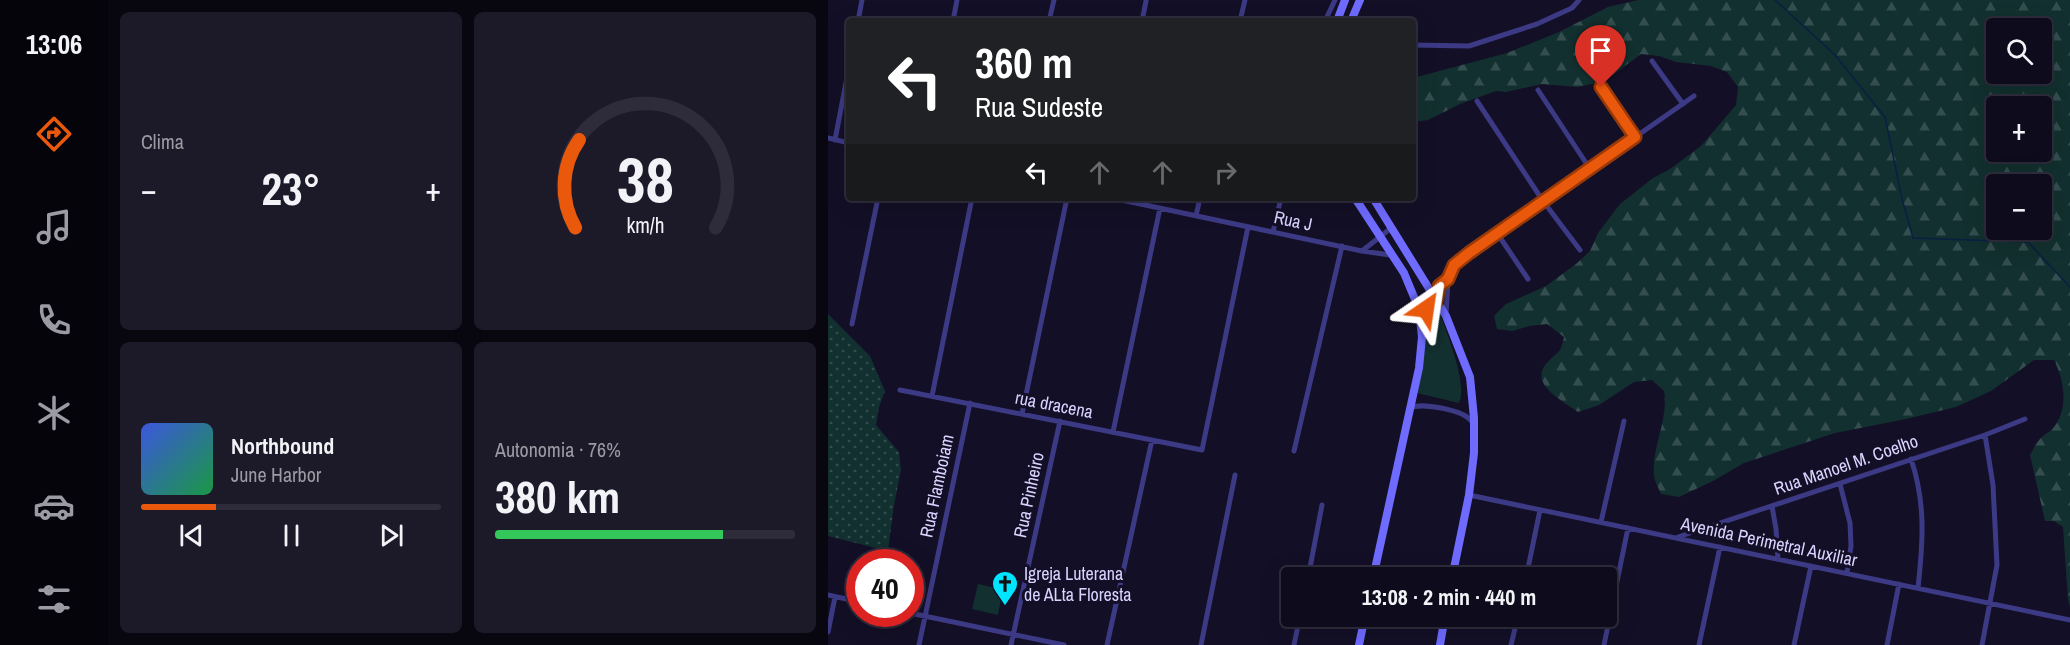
<!DOCTYPE html>
<html lang="pt">
<meta charset="utf-8">
<style>
:root{--surface:#0e0b1c;--page:#1c1929;--text:#f1f3f6;--muted:#9b9ba3;--line:#2e2b3b;--accent:#ea580c}
body{margin:0;font-family:"Archivo Narrow",sans-serif;background:var(--page);color:var(--text);height:100vh;display:flex;flex-direction:column;font-size:22px;white-space:nowrap}
*{box-sizing:border-box;margin:0}
p{font-size:20px;color:var(--muted)}
.icon{flex:none;width:33px;height:33px;fill:none;stroke:currentColor;stroke-width:2;stroke-linecap:round;stroke-linejoin:round}
.map{position:relative;flex:1;overflow:hidden}
.sheet{display:flex;flex-direction:column;gap:12px;padding:12px;background:#08060f;width:720px}
.sheet>*{flex:none}
.guide{position:absolute;left:18px;top:18px;width:570px;height:183px;border-radius:6px;box-shadow:0 6px 24px #0002,0 0 0 2px var(--line);background:#202124;color:#fff;overflow:hidden}
.fabs{position:absolute;left:1158px;top:18px;display:grid;gap:12px}
.fabs a{display:grid;place-items:center;width:66px;height:66px;border-radius:6px;background:var(--surface);box-shadow:0 6px 24px #0002,0 0 0 2px var(--line);font-size:30px}
.speed{position:absolute;left:18px;top:549px;display:flex;gap:12px;font-size:30px;font-weight:700;text-align:center}
.speed>*{display:grid;place-content:center;width:78px;height:78px;border-radius:50%;background:var(--surface);box-shadow:0 6px 24px #0002,0 0 0 2px var(--line);line-height:1}
.speed .limit{border:9px solid #d22;background:#fff;color:#111}
.pin{position:absolute;display:grid;place-items:center;width:51px;height:51px;color:#fff;margin:-62px -26px;border-radius:50% 50% 50% 0;rotate:-45deg;box-shadow:0 0 6px #0007}
.pin .icon{rotate:45deg}
.me{position:absolute;width:66px;margin:-33px;rotate:32deg;stroke-linejoin:round;filter:drop-shadow(0 0 4px #0008)}
.turn{display:flex;align-items:center;gap:21px;height:126px;padding:0 30px;font-size:27px}
.turn .icon{width:78px;height:78px;stroke-width:2.5}
.turn b{display:block;font-size:42px;line-height:51px}
.lanes{display:flex;align-items:center;height:57px;padding:0 30px;background:#0003;justify-content:center;gap:30px;direction:ltr}
.lanes .off{opacity:.35}
.big{font-size:45px;font-weight:700;line-height:1.1}
.sheet .card{flex:1;display:flex;flex-direction:column;justify-content:center;gap:9px;min-width:0;padding:0 21px;border-radius:9px;background:var(--page)}
.sheet .dial{align-items:center;gap:0}
.dial svg{height:156px;overflow:visible;fill:none;stroke:var(--line);stroke-width:7;stroke-linecap:round;text-anchor:middle}
.dial text{fill:var(--text);stroke:none}
.song{display:flex;align-items:center;gap:18px}
.cover{width:72px;height:72px;border-radius:9px;background:linear-gradient(135deg,hsl(230 70% 55%),hsl(140 70% 35%))}
.played{height:6px;border-radius:3px;background:linear-gradient(90deg,var(--accent) 25%,var(--line) 25%)}
.keys{display:flex;justify-content:space-around;direction:ltr}
.heat{display:flex;justify-content:space-between;align-items:center;font-size:33px;direction:ltr}
.charge{height:9px;border-radius:4px;background:linear-gradient(90deg,#34c759 76%,var(--line) 0)}
.sheet .tiles{flex:1;display:grid;gap:12px;grid-template-columns:repeat(2,1fr)}
.trip{position:absolute;left:453px;top:567px;width:336px;height:60px;border-radius:6px;background:var(--surface);box-shadow:0 6px 24px #0002,0 0 0 2px var(--line);font-weight:700;line-height:60px;text-align:center}
main{display:flex;flex:1;min-height:0}
.dock{display:flex;flex-direction:column;width:108px;justify-content:space-around;align-items:center;background:#06040b;color:var(--muted)}
.dock .icon{width:42px;height:42px}
.dock .current{color:var(--accent)}
.dock b{font-size:27px;color:var(--text)}
.map>svg:first-child{display:block}
.grass{fill:#12302f}
.forest{fill:url(#forest-firs);fill-rule:evenodd}
.park{fill:url(#park-dots)}
.lines{fill:none;stroke-linecap:round;stroke-linejoin:round}
.stream{stroke:#0a1f44;stroke-width:1.5}
.street{stroke:#3d3a85;stroke-width:5}
.secondary{stroke:#6f6bff;stroke-width:8}
.route-casing{stroke:#983908;stroke-width:15}
.route{stroke:#ea580c;stroke-width:10}
.labels{text-anchor:middle;stroke-width:6;stroke-linejoin:round;paint-order:stroke}
.street-label{font-size:18px;fill:#d9d4ff;stroke:#130f26}
.poi-label{font-size:18px;fill:#d9d4ff;stroke:#130f26;text-anchor:start}
</style>
<main>
<nav class="dock">
<b>13:06</b>
<svg class="icon current" aria-label="directions" viewBox="0 0 24 24"><path d="M12 3l9 9-9 9-9-9zM9 14v-3h6M13 9l2 2-2 2"/></svg>
<svg class="icon" aria-label="music" viewBox="0 0 24 24"><path d="M9 18V5l10-2v13"/><circle cx="6" cy="18" r="3"/><circle cx="16" cy="16" r="3"/></svg>
<svg class="icon" aria-label="phone" viewBox="0 0 24 24"><path d="M5 4h4l2 5-3 2q2 4 5 5l2-3 5 2v4C11 20 4 13 5 4z"/></svg>
<svg class="icon" aria-label="climate" viewBox="0 0 24 24"><path d="M12 3v18M4 7l16 10M4 17L20 7"/></svg>
<svg class="icon" aria-label="car" viewBox="0 0 24 24"><path d="M5 17H2v-5l4-1 3-4h7l3 4 3 1v5h-3M9 17h6M6 11h13"/><circle cx="7" cy="17" r="2"/><circle cx="17" cy="17" r="2"/></svg>
<svg class="icon" aria-label="filters" viewBox="0 0 24 24"><path d="M4 7h16M4 17h16"/><circle cx="9" cy="7" r="2"/><circle cx="15" cy="17" r="2"/></svg>
</nav>
<section class="sheet">
<div class="tiles">
<div class="card"><p>Clima</p>
<div class="heat"><a>−</a><b class="big">23°</b><a>+</a></div>
</div>
<div class="card dial"><svg viewBox="0 0 100 80">
<path d="M14 69A42 42 0 1 1 86 69"/>
<path d="M14 69A42 42 0 0 1 16 24" stroke="#ea580c"/>
<text x="50" y="56" font-size="32" font-weight="700">38</text>
<text x="50" y="72" font-size="11">km/h</text>
</svg></div>
<div class="card">
<div class="song"><i class="cover"></i><div><b>Northbound</b><p>June Harbor</p></div></div>
<div class="played"></div>
<div class="keys"><svg class="icon" aria-label="previous" viewBox="0 0 24 24"><path d="M18 5L8 12l10 7zM5 5v14"/></svg><svg class="icon" aria-label="pause" viewBox="0 0 24 24"><path d="M8 5v14M16 5v14"/></svg><svg class="icon" aria-label="next" viewBox="0 0 24 24"><path d="M6 5l10 7-10 7zM19 5v14"/></svg></div>
</div>
<div class="card"><p>Autonomia · 76%</p><b class="big">380 km</b><div class="charge"></div></div>
</div>
</section>
<div class="map">
<svg width="1242" height="645" viewBox="0 0 1242 645">
<defs>
<pattern id="forest-firs" width="22" height="20" patternUnits="userSpaceOnUse" patternTransform="scale(1.5)"><rect width="22" height="20" fill="#12302f"/><path d="M5 1l3.5 6h-7zM16 11l3.5 6h-7z" fill="#344d4e"/></pattern>
<pattern id="park-dots" width="8" height="8" patternUnits="userSpaceOnUse" patternTransform="scale(1.5)"><rect width="8" height="8" fill="#12302f"/><path d="M2 2h.1M6 6h.1" fill="none" stroke="#344d4e" stroke-width="1.8" stroke-linecap="round"/></pattern>
</defs>
<rect width="100%" height="100%" fill="#130f26"/>
<path class="grass" d="M612,314C619,334 640,384 631,403L589,393L596,316Z
M150,584L172,589L171,593L174,594L170,615L144,609Z"/>
<path class="forest" d="M810,0H1242V607L1240,600L1235,527L1226,521H1217L1202,455C1205,450 1208,443 1212,439C1216,434 1223,432 1226,427C1241,407 1236,380 1226,360H1206L1163,391L1128,407L1078,419L1007,433L916,463L885,481L851,497L833,494C831,489 827,482 826,476C823,447 841,420 836,391L824,380L806,382L771,405L750,412C735,401 701,384 718,364C729,351 732,356 736,337L719,324L701,326L684,331L669,329L666,316L678,304L718,286L748,264L762,251L770,233L792,204L825,178L842,169L873,146L908,105L910,87L899,72L883,66L848,62L831,56L813,54L785,75L768,83L750,87L714,84L678,92L668,91L632,104L600,120L585,122V78L679,53L731,32L780,7ZM1168,28H1214V74H1168ZM1168,106H1214V152H1168ZM1168,184H1214V230H1168Z"/>
<path class="park" d="M0,314L42,356L57,391L51,407L48,425L71,452L73,470L66,505L60,551L0,536Z"/>
<g class="lines">
<path class="stream" d="M947,0L1007,55L1057,117L1074,199L1085,238L1200,242L1242,287"/>
<path class="street" d="M30,21L34,0
M125,21L129,0
M221,21L226,0
M314,21L318,1
M412,21L417,0
M497,21L507,0
M585,45L641,46L709,24L744,8L751,0
M824,61L855,104
M773,87L807,137
M710,90L762,169
M649,101L715,201L752,250
M0,138L21,143
M7,140L21,67
M284,198L534,251L562,255
M368,216L372,198
M445,232L453,198
M669,233L700,279
M534,251L563,228
M602,290L620,279L626,265L641,253L866,96
M618,314L620,279
M24,324L50,198
M72,390L374,450L420,227
M104,396L144,198
M582,408C593,402 637,410 644,422
M194,414L239,198
M285,432L332,208
M466,451L514,246
M1083,459C1098,503 1095,542 1090,588
M1012,484L1022,523L1023,546L1019,573
M641,495L1242,620
M944,506L948,529L950,559
M773,522L796,421
M850,537L1157,435L1197,419
M480,578L494,505
M698,578L712,510
M0,595L32,602
M82,613L236,645
M0,632L7,597
M91,645L142,403
M183,645L232,421
M279,645L324,440
M373,645L407,475
M466,645L472,616
M683,645L690,616
M776,645L800,528
M871,645L892,547
M966,645L983,566
M1059,645L1071,584
M1154,645L1169,565L1165,485L1157,435"/>
<path class="secondary" d="M509,21L517,0
M523,21L532,0
M527,198L576,273L591,309L594,337L591,368L545,578
M545,198L618,316L642,377L646,418V453L641,495L624,578
M591,309L601,308L609,300
M531,645L537,616
M612,645L617,616"/>
</g>
<g class="lines">
<defs>
<path id="route" d="M598,309L608,302L611,286L620,279L626,265L641,253L807,137L773,87"/>
</defs>
<use href="#route" class="route-casing"/>
<use href="#route" class="route"/>
</g>
<defs>
<symbol id="church-pin" viewBox="-11 -11 22 30"><path d="M0 17L-7.5 6A9.5 9.5 0 1 1 7.5 6Z" fill="#00e5ff" stroke="#130f26"/><path d="M-1.2-6h2.4v3.5h3.3v2.4h-3.3V6h-2.4V-.1h-3.3v-2.4h3.3Z" fill="#111"/></symbol>
</defs>
<g fill-rule="evenodd">
<use href="#church-pin" x="162" y="569" width="30" height="40"/>
</g>
<g class="labels">
<g class="street-label">
<text transform="translate(465 221) rotate(12)" y="6">Rua J</text>
<text transform="translate(226 405) rotate(11)" y="6">rua dracena</text>
<text transform="translate(1018 465) rotate(-19)" y="6">Rua Manoel M. Coelho</text>
<text transform="translate(109 486) rotate(-78)" y="6">Rua Flamboiam</text>
<text transform="translate(201 495) rotate(-78)" y="6">Rua Pinheiro</text>
<text transform="translate(941 542) rotate(12)" y="6">Avenida Perimetral Auxiliar</text>
</g>
<g class="poi-label">
<text x="196" y="580">Igreja Luterana<tspan x="196" dy="21">de ALta Floresta</tspan></text>
</g>
</g>
</svg>
<div class="fabs">
<a><svg class="icon" aria-label="search" viewBox="0 0 24 24"><circle cx="10" cy="10" r="6"/><path d="M15 15l6 6"/></svg></a>
<a>+</a>
<a>−</a>
</div>
<div class="speed"><div class="limit">40</div></div>
<div class="pin" style="left:773px;top:87px;background:#d93025"><svg class="icon" aria-label="arrive" viewBox="0 0 24 24"><path d="M6 21V4h12l-3 4 3 4H6"/></svg></div>
<svg class="me" style="left:598px;top:309px" viewBox="-20 -20 40 40"><path d="M0-17L14 15 0 8-14 15z" fill="#ea580c" stroke="#fff" stroke-width="4"/></svg>
<div class="trip">13:08 · 2 min · 440 m</div>
<div class="guide">
<div class="turn"><svg class="icon" aria-label="left" viewBox="0 0 24 24"><path d="M17 20v-9H6M10 6l-5 5 5 5"/></svg><div><b>360 m</b>Rua Sudeste</div></div>
<div class="lanes"><svg class="icon" aria-label="left" viewBox="0 0 24 24"><path d="M17 20v-9H6M10 6l-5 5 5 5"/></svg><svg class="icon off" aria-label="ahead" viewBox="0 0 24 24"><path d="M12 20V5M6 11l6-6 6 6"/></svg><svg class="icon off" aria-label="ahead" viewBox="0 0 24 24"><path d="M12 20V5M6 11l6-6 6 6"/></svg><svg class="icon off" aria-label="right" viewBox="0 0 24 24"><path d="M7 20v-9h11M14 6l5 5-5 5"/></svg></div>
</div>
</div>
</main>
